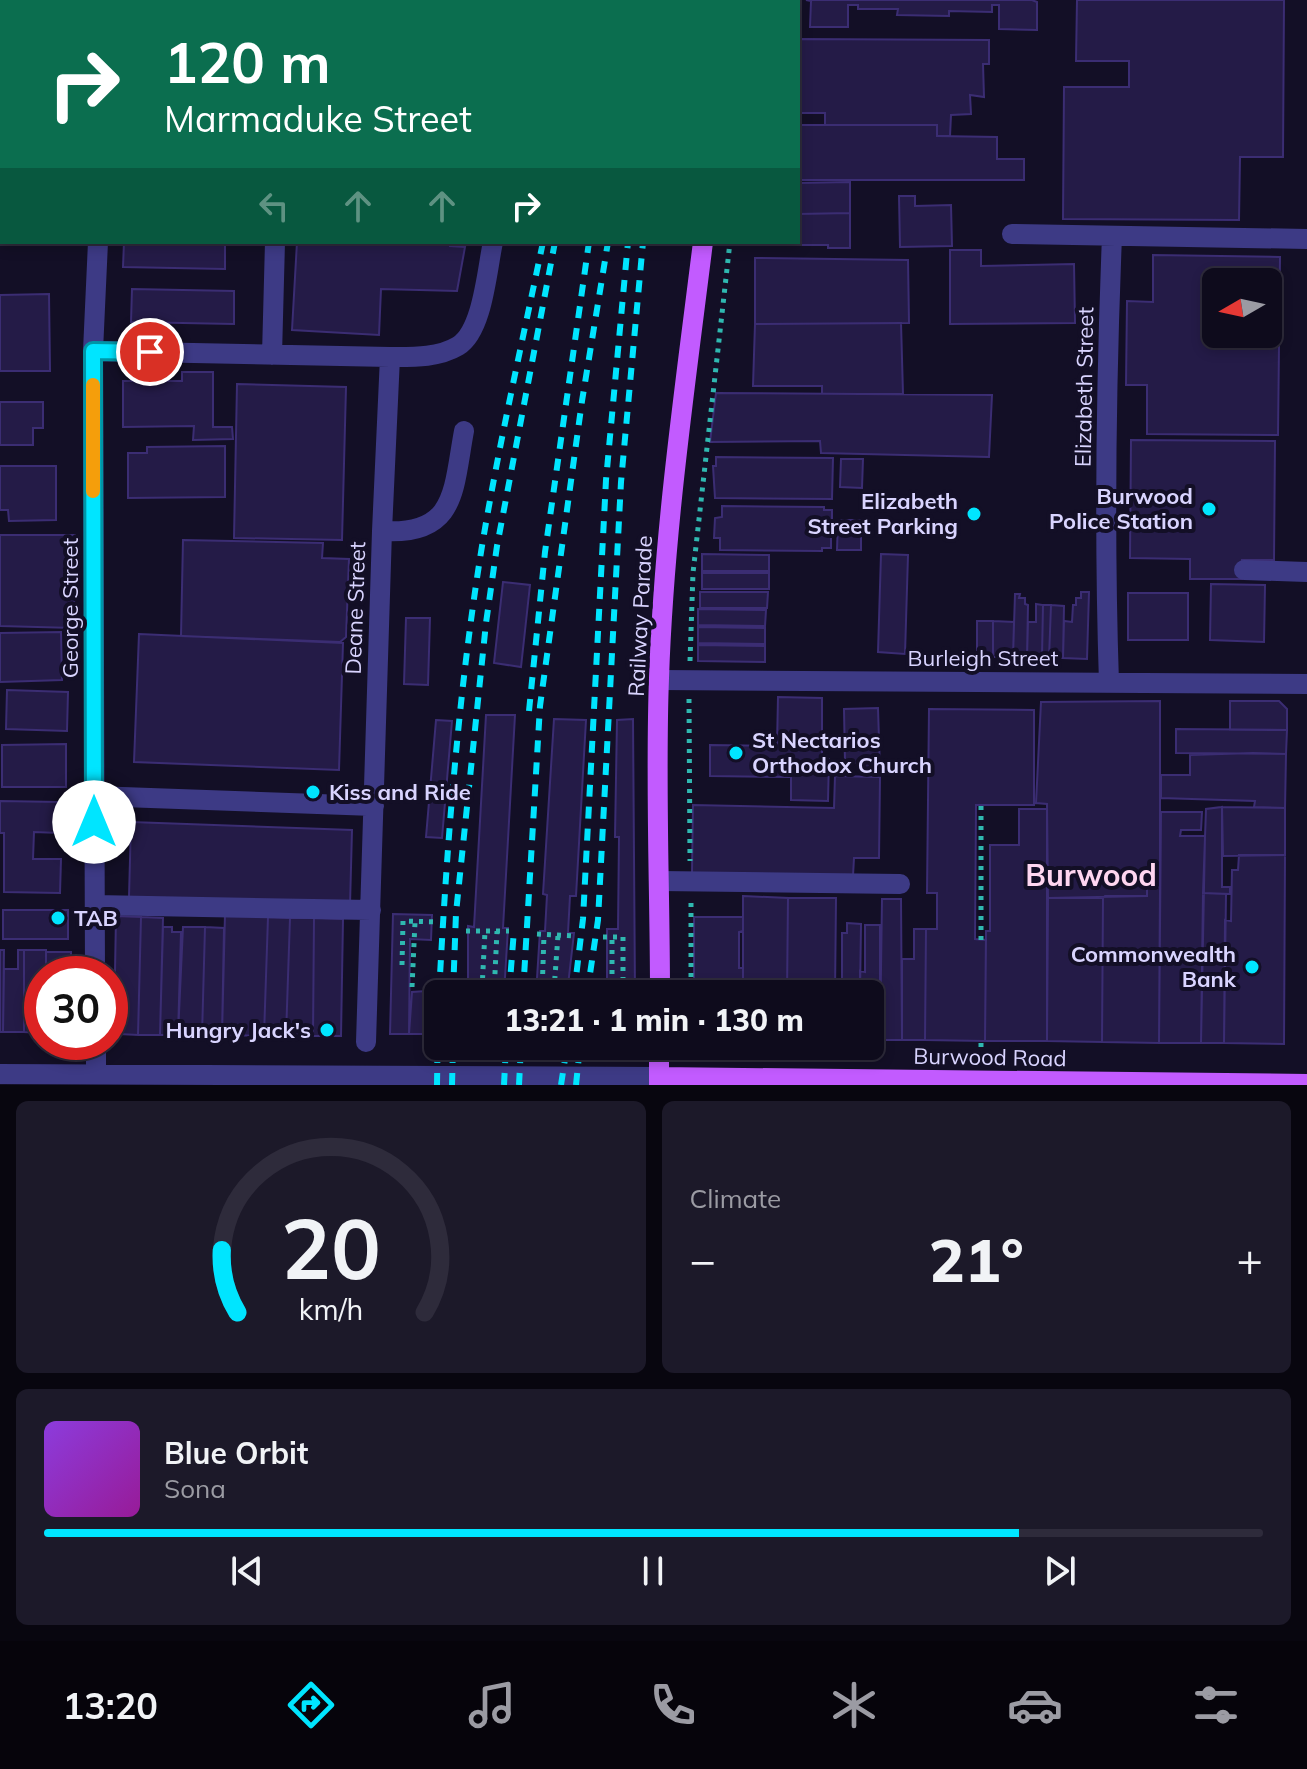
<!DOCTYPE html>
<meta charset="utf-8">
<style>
:root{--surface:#0e0b1c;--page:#1c1929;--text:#f1f3f6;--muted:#9b9ba3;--line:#2e2b3b;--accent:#00e5ff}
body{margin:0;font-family:Mulish,sans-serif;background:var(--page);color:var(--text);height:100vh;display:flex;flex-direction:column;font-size:30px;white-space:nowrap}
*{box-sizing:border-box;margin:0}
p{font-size:26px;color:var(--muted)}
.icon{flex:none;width:44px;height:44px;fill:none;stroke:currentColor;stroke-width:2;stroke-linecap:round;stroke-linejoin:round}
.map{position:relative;height:1085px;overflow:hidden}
.side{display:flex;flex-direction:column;gap:16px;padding:16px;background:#08060f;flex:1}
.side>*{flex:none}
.guide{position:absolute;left:0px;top:0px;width:800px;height:244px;box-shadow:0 4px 12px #0003,0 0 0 2px var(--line);background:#0b6e4f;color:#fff;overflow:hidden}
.needle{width:52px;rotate:261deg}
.controls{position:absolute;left:1202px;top:268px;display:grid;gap:16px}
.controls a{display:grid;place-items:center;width:80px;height:80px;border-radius:12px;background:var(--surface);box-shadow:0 4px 12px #0003,0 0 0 2px var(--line);font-size:40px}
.speed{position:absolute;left:24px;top:956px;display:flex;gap:16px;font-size:40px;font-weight:700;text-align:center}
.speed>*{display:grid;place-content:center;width:104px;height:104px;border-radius:50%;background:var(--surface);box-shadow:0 4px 12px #0003,0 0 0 2px var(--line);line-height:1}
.speed .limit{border:12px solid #d22;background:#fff;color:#111}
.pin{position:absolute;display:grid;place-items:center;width:68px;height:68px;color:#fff;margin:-34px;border:4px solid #fff;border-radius:50%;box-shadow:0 2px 8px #0007}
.me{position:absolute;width:88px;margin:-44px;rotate:0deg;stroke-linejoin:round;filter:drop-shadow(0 0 6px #0008)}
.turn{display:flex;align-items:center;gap:28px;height:168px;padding:0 32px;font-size:36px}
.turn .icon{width:104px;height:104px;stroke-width:2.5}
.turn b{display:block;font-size:56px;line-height:68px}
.lanes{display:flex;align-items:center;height:76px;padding:0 32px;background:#0003;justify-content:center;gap:40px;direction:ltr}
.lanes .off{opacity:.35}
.big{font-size:60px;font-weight:800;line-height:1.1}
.side .tile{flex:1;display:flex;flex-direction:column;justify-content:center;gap:12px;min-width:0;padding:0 28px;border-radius:12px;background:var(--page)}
.side .dial{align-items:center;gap:0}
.dial svg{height:208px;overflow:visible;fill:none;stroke:var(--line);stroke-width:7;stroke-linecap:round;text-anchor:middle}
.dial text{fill:var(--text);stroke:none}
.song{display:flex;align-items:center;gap:24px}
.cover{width:96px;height:96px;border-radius:12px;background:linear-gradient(135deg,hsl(270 70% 55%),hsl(300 70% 35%))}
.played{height:8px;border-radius:4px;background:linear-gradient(90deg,var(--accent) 80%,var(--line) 80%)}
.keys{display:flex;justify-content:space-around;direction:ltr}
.heat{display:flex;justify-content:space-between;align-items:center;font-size:44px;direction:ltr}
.side .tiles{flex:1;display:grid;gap:16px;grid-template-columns:1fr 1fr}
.tile:last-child{grid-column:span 2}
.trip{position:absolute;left:424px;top:980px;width:460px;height:80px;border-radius:12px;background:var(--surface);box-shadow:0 4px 12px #0003,0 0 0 2px var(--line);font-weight:800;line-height:80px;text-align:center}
.tab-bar{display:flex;height:128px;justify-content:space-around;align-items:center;background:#06040b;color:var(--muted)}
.tab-bar .icon{width:56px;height:56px}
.tab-bar .on{color:var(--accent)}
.tab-bar b{font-size:36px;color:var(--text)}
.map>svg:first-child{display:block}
.building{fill:#241b47;stroke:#3b2d73;stroke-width:2;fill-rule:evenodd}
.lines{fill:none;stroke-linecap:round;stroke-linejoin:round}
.path{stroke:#2fb8b0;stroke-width:5;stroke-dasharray:4 6;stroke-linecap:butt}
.minor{stroke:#3d3a85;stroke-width:20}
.major{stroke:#c25bff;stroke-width:20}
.rail{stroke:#00e5ff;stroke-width:6;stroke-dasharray:12 10;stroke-linecap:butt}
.route-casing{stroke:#0095a6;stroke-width:20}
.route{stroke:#00e5ff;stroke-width:14}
.slow{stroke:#f59e0b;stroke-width:14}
.poi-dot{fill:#00e5ff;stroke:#130f26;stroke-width:3}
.labels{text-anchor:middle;stroke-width:8;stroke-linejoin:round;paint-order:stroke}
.street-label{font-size:22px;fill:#d9d4ff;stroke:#130f26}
.poi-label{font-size:22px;font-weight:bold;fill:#d9d4ff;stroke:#130f26;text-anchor:end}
.district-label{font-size:30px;font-weight:bold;fill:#ffd6f0;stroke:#130f26}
</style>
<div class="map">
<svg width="1307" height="1085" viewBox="0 0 1307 1085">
<rect width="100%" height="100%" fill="#130f26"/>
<path class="building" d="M0,0H73L2,2V30Z
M453,0H512V2H452Z
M806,0H1032L1037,2V30L999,29V5H992V12L949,11V16L897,15L898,9H858V5H848V27H810L811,1Z
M1077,0H1284L1283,157H1240L1239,220L1063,219L1064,87H1129V61H1076Z
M798,39L989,40V64H983L984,97L970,95L971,114L951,115L950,136H937V125H825V113H798Z
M798,125H937V136L997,137V159H1024V180H798Z
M0,144H2V208H0Z
M850,182V213L798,214V183Z
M899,196H915V206L951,205L952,246L900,247Z
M850,213V248H828V245H728V242H798V214Z
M124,242H225V269L123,267Z
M297,242H450V246L465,247L457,291L381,289L379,335L292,330Z
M950,250H981V266L1074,264L1075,323L950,324Z
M1153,255L1280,257L1278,435L1147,434V385H1126L1127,301L1153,302ZM1216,282H1268V334H1216Z
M755,258L908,260L909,323L755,324Z
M132,289L234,291V324L131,322Z
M49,294L50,371H0V295Z
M901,323L903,394H822V386H753L755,324Z
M182,372H213V427H232L233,439L193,440L194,426L123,427V381H182Z
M237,384L346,387L342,540L234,538Z
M716,393L992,395L989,457L821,453L820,441L710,442Z
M0,402H43V428H33V445H0Z
M1131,440L1275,441L1274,560H1242V579H1190V559L1130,558Z
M225,446V497L128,498V453H147V447Z
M716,457L833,458L832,499L715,498L713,466H716Z
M841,459H863L862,488L840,487Z
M0,466H56V520L9,521L8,510H0Z
M722,506L824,507V510H832V525H824V534H831V548H822V551L720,550V538H714L715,518L722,517Z
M838,520H861V550H837Z
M0,535H75L74,628L0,626Z
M183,540L323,543L322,558L349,559L346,637L340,642L181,636Z
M702,554L769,555V571H702Z
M881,554L908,555L905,654L878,652Z
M702,573H769V589H702Z
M503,582L530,585L521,667L494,663Z
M1211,584L1265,585L1264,642L1210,640Z
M700,592H768L767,608H700Z
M1081,592H1089L1087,659L1063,658L1064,621L1072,622L1073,605H1076V598H1081Z
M1128,593H1188V640H1128Z
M1015,594H1020L1019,598H1025V604L1028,605L1027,657H1013Z
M1036,604L1043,605L1042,657H1027L1028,622H1036Z
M1043,605H1051L1049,658L1042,657Z
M1051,605L1064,606L1063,658H1049Z
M698,609L766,610L765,626L698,625Z
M406,618H430L428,685L404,684Z
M977,621H993V657L977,656Z
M993,621L1014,622L1013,657H993Z
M698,627L765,628V644L698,643Z
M61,632L62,680L0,682V633Z
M139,634L343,643L339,770L134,762Z
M698,645L765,646V662L698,661Z
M7,690L68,692L67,731L6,729Z
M778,697L822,698V756L829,759L828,801L791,800V777L710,776V745L777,746Z
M1160,701V887H1147V896L1048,898L1047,804L1036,803L1041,702Z
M1230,701H1279L1287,709V730H1230Z
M878,708L880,771H865V763H845L844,709Z
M929,709L1034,710V805H976L975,939L986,940L985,1041L925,1040L926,929H937V893H927Z
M486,715H515L503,928H508L504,994H468V926L474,927Z
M554,719L586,720L576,896H570L568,933H574L567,994H536L540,931H545L547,895L543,894Z
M633,719L635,994H607V929H618L619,837H615L617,720Z
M436,720L452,721L442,838L426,837Z
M1176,729L1287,730L1286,754L1176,753Z
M66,744V787H2V745Z
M1253,753L1286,754L1285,808L1254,807L1255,801L1161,798V775H1190V755Z
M835,776L880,777L879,858H854L853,876L692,873L693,805L834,808Z
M0,801L59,802V833L34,832L33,859H61L60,893L4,892V833H0Z
M1222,807V887H1230V894L1203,893L1206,809Z
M1222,807L1285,808V855L1223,856Z
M1019,809H1047V1041H985L986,931H990V845H1019Z
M1161,812H1202L1201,830H1181L1180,836H1205L1201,1043H1159Z
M131,822L352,830L350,905L129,897Z
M1239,855H1285L1284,1044L1224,1043L1225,920L1231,921L1232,870H1238Z
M1147,887H1160L1159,1043L1102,1042L1103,898L1105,896H1147Z
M1203,893L1226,894L1224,1043H1201Z
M743,896L788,898L787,994H743Z
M788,898H836L835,994H787Z
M1048,898H1103L1102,1042L1047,1041Z
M882,899H901L902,1040H880Z
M3,910H68V939H3Z
M225,914L268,917L264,1036L222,1035Z
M393,914L432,915L431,940L410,939L409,1034H390Z
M116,916L141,917L138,1035L119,1034L114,1028Z
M141,917L163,918L160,1035H138Z
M268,917L290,918L286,1036H264Z
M694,917H743V931L739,932V968H743V994H694Z
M290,918H314L313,1036H286Z
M314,918L343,919L341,1036H313Z
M847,923L861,924L860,994H835V990H842V933H847Z
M865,925H880V1040H870V994H860V971L865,972Z
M163,927H172V932H181L178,1035H160Z
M183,927H205L202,1036L178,1035Z
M205,927L224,928L222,1035L202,1036Z
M914,929H926L925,1040H902V959H914Z
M0,950H4L3,1032H0Z
M18,950H24V1032H3L4,969H18Z
M24,950H46V974H42V1033L24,1032Z
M46,952H71V974H46Z
M426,991L425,1034H409L412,992Z"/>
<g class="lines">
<path class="path" d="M784,2V0
M690,661L693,573L730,242
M689,699L690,861
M691,903V994
M466,931H509
M537,934L575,936
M603,937H623V992
M981,940V801
M402,965L403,921L438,922
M412,987L415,922
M482,989L485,931
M554,990L558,935
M494,994L497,931
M542,994L544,934
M612,994V937
M981,1047V1041"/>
<path class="minor" d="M107,2V0
M281,2V0
M542,2V0
M1012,234L1307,239
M93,351L390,357C412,357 438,358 458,346C483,331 487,269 493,242
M272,355L275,242
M382,531C457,536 453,490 464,431
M1244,570L1307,572
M659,680L1307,684
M1109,683C1104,533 1106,385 1112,236
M94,796L374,806
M660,881L900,884
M95,905L371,910
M95,974L93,351L98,242
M96,1042V1074
M366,1042L382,531L390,357
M0,1074L659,1077"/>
<path class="major" d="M755,2L756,0
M660,994C660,889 655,783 659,678C664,531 685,387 703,242
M659,1077L1307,1084
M659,1085V1046"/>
<path class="rail" d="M591,2V0
M605,2V0
M627,2V0
M647,2V0
M666,2V0
M680,2V0
M529,711L545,552L589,242
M439,994C447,844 458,694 482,546C499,444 522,343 543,242
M453,994L456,913L486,623L497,546L555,242
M509,994L514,930
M523,994L540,706L582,401L608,242
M574,994L583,919L606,480L628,242
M587,994L598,920L621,482L643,242
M437,1085L438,1018
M452,1085L453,1046
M504,1085L506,1046
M519,1085L521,1046
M561,1085L567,1046
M576,1085L580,1046"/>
</g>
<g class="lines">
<defs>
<path id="route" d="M94,822L93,351L150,352"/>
</defs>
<use href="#route" class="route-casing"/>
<use href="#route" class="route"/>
<path class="slow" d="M93,385V491"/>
</g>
<g class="poi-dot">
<circle cx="1209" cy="509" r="8"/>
<circle cx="974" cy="514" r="8"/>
<circle cx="736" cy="753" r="8"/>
<circle cx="313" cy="792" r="8"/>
<circle cx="58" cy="918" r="8"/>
<circle cx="1252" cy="967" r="8"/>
<circle cx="327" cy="1030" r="8"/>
</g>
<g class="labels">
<g class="street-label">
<text transform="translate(1084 387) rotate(-89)" y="8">Elizabeth Street</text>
<text transform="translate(70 608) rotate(-90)" y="8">George Street</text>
<text transform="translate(355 608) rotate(-88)" y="8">Deane Street</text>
<text transform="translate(640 616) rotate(-87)" y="8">Railway Parade</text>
<text x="983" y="666">Burleigh Street</text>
<text transform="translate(990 1057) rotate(1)" y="8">Burwood Road</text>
</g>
<g class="poi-label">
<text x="1193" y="504">Burwood<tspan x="1193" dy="25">Police Station</tspan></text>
<text x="958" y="509">Elizabeth<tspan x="958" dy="25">Street Parking</tspan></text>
<text x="752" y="748" text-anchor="start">St Nectarios<tspan x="752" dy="25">Orthodox Church</tspan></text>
<text x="329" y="800" text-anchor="start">Kiss and Ride</text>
<text x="74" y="926" text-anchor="start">TAB</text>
<text x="1236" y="962">Commonwealth<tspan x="1236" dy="25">Bank</tspan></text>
<text x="311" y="1038">Hungry Jack's</text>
</g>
<g class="district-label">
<text x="1091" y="886">Burwood</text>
</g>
</g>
</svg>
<div class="controls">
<a><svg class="needle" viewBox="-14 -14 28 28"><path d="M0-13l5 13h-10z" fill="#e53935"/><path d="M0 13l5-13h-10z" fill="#9b9ba3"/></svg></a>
</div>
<div class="speed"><div class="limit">30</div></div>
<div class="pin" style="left:150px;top:352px;background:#d93025"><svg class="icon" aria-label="arrive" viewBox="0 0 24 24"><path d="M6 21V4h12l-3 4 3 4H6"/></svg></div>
<svg class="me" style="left:94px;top:822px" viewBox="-20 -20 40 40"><circle r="19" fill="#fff"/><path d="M0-13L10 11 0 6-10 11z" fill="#00e5ff"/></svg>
<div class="trip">13:21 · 1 min · 130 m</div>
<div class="guide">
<div class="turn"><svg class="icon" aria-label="right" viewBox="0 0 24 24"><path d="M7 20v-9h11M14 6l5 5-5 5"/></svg><div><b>120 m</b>Marmaduke Street</div></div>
<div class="lanes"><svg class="icon off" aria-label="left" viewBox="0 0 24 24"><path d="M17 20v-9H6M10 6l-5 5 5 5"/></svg><svg class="icon off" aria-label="ahead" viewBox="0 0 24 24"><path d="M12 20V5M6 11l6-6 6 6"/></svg><svg class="icon off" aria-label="ahead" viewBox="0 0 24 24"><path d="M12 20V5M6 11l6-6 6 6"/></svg><svg class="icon" aria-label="right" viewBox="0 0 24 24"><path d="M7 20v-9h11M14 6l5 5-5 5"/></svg></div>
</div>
</div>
<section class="side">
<div class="tiles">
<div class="tile dial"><svg viewBox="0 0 100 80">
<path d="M14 69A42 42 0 1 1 86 69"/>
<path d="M14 69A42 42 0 0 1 8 45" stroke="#00e5ff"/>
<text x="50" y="56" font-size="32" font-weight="700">20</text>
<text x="50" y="72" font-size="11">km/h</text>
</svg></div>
<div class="tile"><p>Climate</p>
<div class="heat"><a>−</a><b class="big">21°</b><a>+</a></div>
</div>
<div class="tile">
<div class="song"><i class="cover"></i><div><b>Blue Orbit</b><p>Sona</p></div></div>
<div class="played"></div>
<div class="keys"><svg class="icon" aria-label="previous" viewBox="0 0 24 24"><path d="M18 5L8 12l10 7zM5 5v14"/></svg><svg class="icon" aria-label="pause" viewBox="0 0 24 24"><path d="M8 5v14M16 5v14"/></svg><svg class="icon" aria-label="next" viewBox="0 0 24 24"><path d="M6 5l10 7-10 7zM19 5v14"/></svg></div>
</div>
</div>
</section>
<nav class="tab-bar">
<b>13:20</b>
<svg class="icon on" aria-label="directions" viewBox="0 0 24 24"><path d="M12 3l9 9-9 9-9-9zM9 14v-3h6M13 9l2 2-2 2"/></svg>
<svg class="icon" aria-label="music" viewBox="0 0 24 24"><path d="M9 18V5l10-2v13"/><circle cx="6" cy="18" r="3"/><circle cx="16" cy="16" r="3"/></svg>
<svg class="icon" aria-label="phone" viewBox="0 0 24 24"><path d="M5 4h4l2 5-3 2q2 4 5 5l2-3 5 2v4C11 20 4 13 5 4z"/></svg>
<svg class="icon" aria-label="climate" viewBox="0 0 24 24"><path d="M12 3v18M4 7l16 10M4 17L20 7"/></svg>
<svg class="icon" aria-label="car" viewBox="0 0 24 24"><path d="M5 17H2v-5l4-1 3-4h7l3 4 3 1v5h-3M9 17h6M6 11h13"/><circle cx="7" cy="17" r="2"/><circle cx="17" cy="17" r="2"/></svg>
<svg class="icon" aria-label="filters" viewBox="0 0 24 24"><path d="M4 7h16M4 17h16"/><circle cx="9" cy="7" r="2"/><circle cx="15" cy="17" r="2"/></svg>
</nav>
